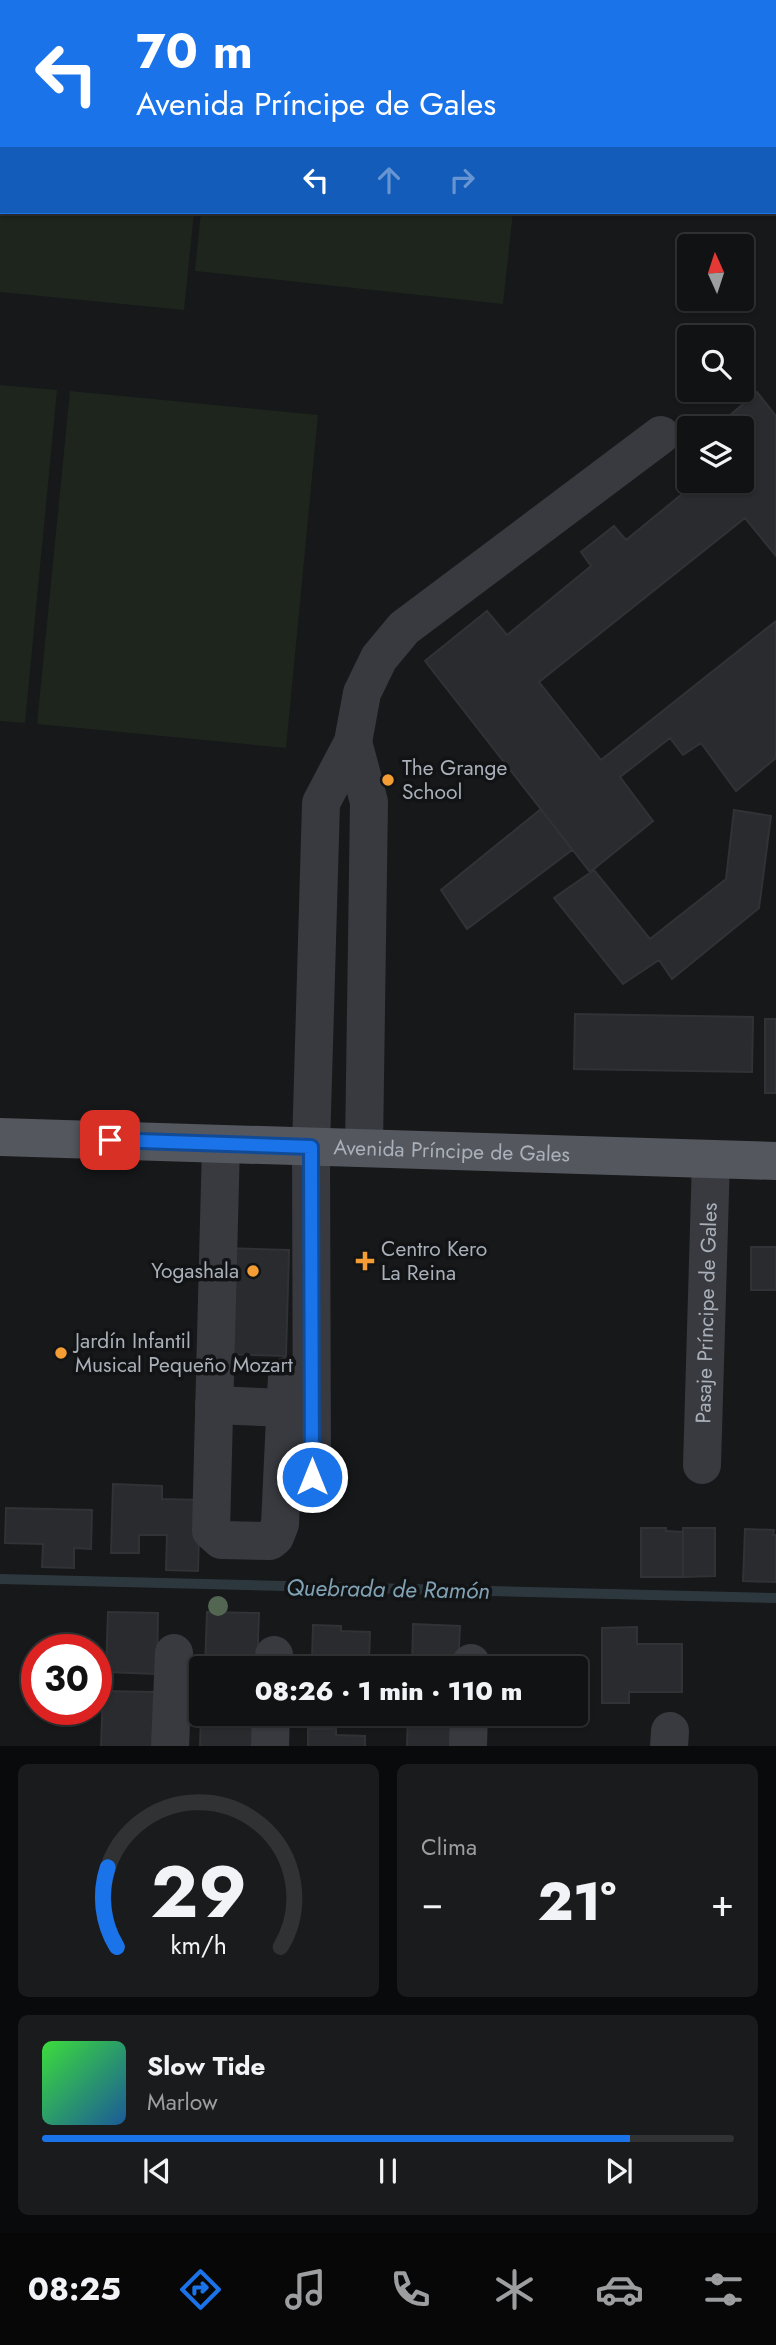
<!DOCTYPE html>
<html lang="es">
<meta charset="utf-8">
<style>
:root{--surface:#111214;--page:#1a1b1d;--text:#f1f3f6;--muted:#9c9ea0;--line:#303234;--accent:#1a73e8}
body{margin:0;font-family:Jost,sans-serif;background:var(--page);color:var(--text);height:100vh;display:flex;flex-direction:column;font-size:26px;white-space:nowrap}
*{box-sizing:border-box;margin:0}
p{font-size:23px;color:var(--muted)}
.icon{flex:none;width:38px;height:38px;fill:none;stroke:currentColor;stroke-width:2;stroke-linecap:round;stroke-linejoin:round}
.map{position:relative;height:1746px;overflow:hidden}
.panel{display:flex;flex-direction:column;gap:18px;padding:18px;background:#090a0b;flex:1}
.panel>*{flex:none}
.guide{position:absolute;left:0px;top:0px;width:777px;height:214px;box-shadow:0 2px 5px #0004,0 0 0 2px var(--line);background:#1a73e8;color:#fff;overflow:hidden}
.needle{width:46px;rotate:357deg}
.controls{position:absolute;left:677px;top:234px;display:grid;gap:14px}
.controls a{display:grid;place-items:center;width:77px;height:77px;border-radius:7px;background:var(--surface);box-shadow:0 2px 5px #0004,0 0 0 2px var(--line);font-size:35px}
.speed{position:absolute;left:21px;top:1634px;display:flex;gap:14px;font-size:35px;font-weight:700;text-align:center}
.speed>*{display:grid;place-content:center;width:91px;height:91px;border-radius:50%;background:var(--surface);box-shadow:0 2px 5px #0004,0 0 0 2px var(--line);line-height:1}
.speed .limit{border:10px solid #d22;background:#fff;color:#111}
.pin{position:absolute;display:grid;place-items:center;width:60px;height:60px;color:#fff;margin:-30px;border-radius:14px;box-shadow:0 4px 10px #0006}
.me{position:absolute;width:77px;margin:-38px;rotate:0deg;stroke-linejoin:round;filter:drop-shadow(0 0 5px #0008)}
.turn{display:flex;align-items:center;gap:24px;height:147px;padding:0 21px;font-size:32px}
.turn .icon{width:91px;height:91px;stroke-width:2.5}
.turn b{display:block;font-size:49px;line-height:60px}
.lanes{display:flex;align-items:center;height:66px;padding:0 21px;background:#0003;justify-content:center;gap:35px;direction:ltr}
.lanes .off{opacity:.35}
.big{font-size:52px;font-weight:800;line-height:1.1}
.panel .widget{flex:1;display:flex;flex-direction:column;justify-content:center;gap:10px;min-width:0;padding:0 24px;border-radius:10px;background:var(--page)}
.panel .dial{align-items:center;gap:0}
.dial svg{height:182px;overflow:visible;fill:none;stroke:var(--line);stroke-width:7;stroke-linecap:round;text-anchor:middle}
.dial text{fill:var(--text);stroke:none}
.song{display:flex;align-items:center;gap:21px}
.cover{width:84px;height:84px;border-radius:10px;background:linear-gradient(135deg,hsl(120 70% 55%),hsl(210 70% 35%))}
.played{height:7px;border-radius:4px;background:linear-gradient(90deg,var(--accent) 85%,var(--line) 85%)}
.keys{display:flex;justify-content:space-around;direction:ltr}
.heat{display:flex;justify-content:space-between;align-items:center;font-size:38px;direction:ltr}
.panel .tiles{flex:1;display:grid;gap:18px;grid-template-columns:1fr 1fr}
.widget:last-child{grid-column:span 2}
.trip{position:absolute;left:189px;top:1656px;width:399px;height:70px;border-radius:7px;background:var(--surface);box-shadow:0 2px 5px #0004,0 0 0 2px var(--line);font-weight:800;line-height:70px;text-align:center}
.tabs{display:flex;height:112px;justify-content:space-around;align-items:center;background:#070708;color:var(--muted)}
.tabs .icon{width:49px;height:49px}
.tabs .current{color:var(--accent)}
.tabs b{font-size:32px;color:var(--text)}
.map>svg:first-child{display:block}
.green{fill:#1d251d}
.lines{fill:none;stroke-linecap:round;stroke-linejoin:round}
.stream{stroke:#2d383e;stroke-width:10}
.building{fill:#2a2b2e;stroke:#313236;stroke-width:2}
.minor{stroke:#383a3f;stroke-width:38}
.major{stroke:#54575e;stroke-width:38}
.tree{fill:#526652}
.route-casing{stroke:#114b97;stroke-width:18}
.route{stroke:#1a73e8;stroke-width:12}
.poi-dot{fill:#f49d35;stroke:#121315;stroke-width:2.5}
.labels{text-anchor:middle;stroke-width:7;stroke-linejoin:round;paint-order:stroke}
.poi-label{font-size:21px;fill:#a9b0b9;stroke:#121315;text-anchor:start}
.street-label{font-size:21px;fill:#a9b0b9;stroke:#121315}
.water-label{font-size:23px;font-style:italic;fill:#80a2b5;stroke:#121315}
</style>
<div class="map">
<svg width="776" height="1747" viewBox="0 0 776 1747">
<rect width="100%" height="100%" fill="#17181a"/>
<path class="green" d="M0,0H215L2,2V34Z
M224,0H536L224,2Z
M545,0H776V96L775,2Z
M0,42L2,212H194L184,310L0,292Z
M201,212H513L503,304L195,271Z
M0,385L57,390L25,723L0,721Z
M70,391L318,415L286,748L37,724Z"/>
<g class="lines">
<path class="stream" d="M0,1579L776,1598"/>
</g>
<path class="building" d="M757,392L776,416V556L745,518L539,682L601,760L776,621V758L736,791L701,743L683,755L670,738L620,777L653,821L590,872L425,661L487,611L507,635L591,566L581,552L614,526L626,540L698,481H742V429H714Z
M541,809L572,850L467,929L441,890Z
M734,810L771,816L759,908L672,979L659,960L623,984L554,898L594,870L650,939L726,879Z
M575,1014L753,1017L752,1072L574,1069Z
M765,1019H776V1093H765Z
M751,1247H776V1290H751Z
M223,1248L289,1250L286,1356L220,1354Z
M113,1484L162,1486V1499L200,1500L198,1571L166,1570L167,1535H139V1553H111Z
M6,1508L92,1510L91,1549L74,1548V1568L42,1567L43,1544L5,1543Z
M641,1528H666V1531L683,1532V1577H641Z
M683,1528H715V1576L683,1577Z
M745,1529L774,1530L773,1535H776V1582L743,1581Z
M108,1612L158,1613L157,1674L106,1672Z
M207,1612L259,1613L257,1668H205Z
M413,1624L460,1626L458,1668H412Z
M313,1625L341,1626V1631L370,1632L369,1660L312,1659Z
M637,1627V1644H682V1692H629V1703H602V1628Z
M103,1691L154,1692L152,1747H101Z
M201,1712L253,1713L252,1747H200Z
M408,1713H454L453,1747H407Z
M308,1729H336V1735L365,1736V1747H308Z"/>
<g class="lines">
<g class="minor">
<path d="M353,742L369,802L364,1148"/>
<path d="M221,1144L211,1531L221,1540L270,1541L275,1537L280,1524L287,1376"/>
<path d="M214,1405L286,1408"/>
<path id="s1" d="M702,1465L711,1159"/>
<path d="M312,1477L311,1147L321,803L353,742L362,693L379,658L404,628L661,435"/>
<path d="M273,1668L274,1655"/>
<path d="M471,1668V1663"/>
<path d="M170,1747L174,1653"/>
<path d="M270,1747L271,1713"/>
<path d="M468,1747L469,1713"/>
<path d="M669,1747L670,1731"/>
</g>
<path class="major" id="s2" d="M0,1137L776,1161"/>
</g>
<circle class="tree" cx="218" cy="1606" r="10"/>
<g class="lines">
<defs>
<path id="route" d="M110,1140L311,1147L312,1477"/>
</defs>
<use href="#route" class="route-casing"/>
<use href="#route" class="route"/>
</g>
<g class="poi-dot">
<circle cx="388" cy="780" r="7"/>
<path d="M361.5 1250.5h7v7h7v7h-7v7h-7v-7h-7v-7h7z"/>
<circle cx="253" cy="1271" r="7"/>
<circle cx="61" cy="1353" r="7"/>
</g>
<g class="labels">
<g class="poi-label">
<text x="402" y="775">The Grange<tspan x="402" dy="24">School</tspan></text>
<text x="381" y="1256">Centro Kero<tspan x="381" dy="24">La Reina</tspan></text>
<text x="239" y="1278" text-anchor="end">Yogashala</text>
<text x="75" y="1348">Jardín Infantil<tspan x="75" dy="24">Musical Pequeño Mozart</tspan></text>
</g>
<g class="street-label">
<text dy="7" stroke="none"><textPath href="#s2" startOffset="452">Avenida Príncipe de Gales</textPath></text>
<text dy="7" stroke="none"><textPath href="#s1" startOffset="152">Pasaje Príncipe de Gales</textPath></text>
</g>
<g class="water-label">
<text transform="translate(388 1589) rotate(1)" y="8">Quebrada de Ramón</text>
</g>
</g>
</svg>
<div class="controls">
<a><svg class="needle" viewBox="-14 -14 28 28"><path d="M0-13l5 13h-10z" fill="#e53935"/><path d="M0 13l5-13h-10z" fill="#9c9ea0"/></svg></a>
<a><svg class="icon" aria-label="search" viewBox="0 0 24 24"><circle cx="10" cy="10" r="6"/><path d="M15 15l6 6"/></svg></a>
<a><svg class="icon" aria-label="layers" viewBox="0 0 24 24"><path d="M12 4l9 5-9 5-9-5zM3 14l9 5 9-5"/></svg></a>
</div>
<div class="speed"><div class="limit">30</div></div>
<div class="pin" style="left:110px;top:1140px;background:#d93025"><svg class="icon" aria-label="arrive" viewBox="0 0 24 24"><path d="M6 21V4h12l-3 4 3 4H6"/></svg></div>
<svg class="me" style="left:312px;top:1477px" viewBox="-20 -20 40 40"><circle r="17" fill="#1a73e8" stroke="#fff" stroke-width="3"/><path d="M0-11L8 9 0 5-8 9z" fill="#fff"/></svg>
<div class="trip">08:26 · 1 min · 110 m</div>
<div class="guide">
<div class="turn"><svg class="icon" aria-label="left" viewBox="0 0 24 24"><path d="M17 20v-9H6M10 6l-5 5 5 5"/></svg><div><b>70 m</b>Avenida Príncipe de Gales</div></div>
<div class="lanes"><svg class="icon" aria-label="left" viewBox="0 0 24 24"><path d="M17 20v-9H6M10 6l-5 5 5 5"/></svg><svg class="icon off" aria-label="ahead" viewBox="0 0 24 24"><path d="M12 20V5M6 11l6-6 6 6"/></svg><svg class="icon off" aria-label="right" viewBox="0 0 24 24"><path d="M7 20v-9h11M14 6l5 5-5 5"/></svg></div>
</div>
</div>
<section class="panel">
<div class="tiles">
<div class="widget dial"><svg viewBox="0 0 100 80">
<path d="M14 69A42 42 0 1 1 86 69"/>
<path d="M14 69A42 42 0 0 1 10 34" stroke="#1a73e8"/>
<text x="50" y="56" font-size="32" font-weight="700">29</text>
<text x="50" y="72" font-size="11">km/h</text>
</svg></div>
<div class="widget"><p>Clima</p>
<div class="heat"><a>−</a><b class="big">21°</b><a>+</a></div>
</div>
<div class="widget">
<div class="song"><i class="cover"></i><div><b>Slow Tide</b><p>Marlow</p></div></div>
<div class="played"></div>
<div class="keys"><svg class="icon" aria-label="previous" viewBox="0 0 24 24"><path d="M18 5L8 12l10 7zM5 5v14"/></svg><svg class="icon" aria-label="pause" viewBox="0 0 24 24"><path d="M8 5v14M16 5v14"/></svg><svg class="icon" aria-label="next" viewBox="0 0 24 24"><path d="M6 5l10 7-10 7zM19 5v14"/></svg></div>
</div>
</div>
</section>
<nav class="tabs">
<b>08:25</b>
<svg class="icon current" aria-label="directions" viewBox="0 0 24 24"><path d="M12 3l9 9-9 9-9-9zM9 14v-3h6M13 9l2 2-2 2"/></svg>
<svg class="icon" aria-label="music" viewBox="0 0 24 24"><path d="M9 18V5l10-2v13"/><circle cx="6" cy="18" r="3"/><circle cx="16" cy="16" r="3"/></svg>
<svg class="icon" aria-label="phone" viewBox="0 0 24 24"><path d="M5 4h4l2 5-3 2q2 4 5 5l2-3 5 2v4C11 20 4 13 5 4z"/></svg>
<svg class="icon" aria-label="climate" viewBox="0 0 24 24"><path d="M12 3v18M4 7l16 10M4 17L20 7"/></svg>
<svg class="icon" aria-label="car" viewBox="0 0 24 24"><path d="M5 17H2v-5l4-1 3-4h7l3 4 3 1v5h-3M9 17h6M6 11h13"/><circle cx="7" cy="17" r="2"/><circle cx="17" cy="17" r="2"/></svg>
<svg class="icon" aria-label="filters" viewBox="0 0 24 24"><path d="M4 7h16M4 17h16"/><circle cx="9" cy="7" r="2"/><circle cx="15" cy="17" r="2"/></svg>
</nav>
